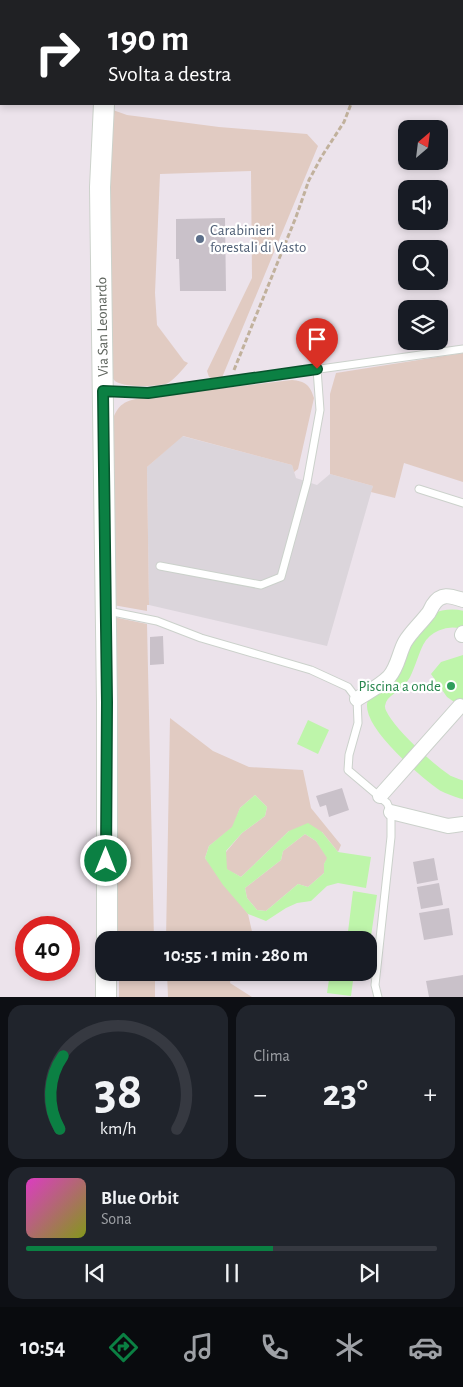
<!DOCTYPE html>
<html lang="it">
<meta charset="utf-8">
<style>
:root{--surface:#171b24;--page:#20242c;--text:#f1f3f6;--muted:#9ea1a6;--line:#363941;--accent:#0b8043}
body{margin:0;font-family:"Alegreya Sans",sans-serif;background:var(--page);color:var(--text);height:100vh;display:flex;flex-direction:column;font-size:19px;white-space:nowrap}
*{box-sizing:border-box;margin:0}
p{font-size:16px;color:var(--muted)}
.icon{flex:none;width:28px;height:28px;fill:none;stroke:currentColor;stroke-width:2;stroke-linecap:round;stroke-linejoin:round}
.map{position:relative;height:997px;overflow:hidden}
.drawer{display:flex;flex-direction:column;gap:8px;padding:8px;background:#0d0f14;flex:1}
.drawer>*{flex:none}
.guide{position:absolute;left:0px;top:0px;width:464px;height:105px;box-shadow:0 2px 8px #0003;background:#202124;color:#fff;overflow:hidden}
.needle{width:32px;rotate:28deg}
.tools{position:absolute;left:398px;top:120px;display:grid;gap:10px}
.tools a{display:grid;place-items:center;width:50px;height:50px;border-radius:10px;background:var(--surface);box-shadow:0 2px 8px #0003;font-size:25px}
.speed{position:absolute;left:15px;top:916px;display:flex;gap:10px;font-size:25px;font-weight:700;text-align:center}
.speed>*{display:grid;place-content:center;width:65px;height:65px;border-radius:50%;background:var(--surface);box-shadow:0 2px 8px #0003;line-height:1}
.speed .limit{border:8px solid #d22;background:#fff;color:#111}
.pin{position:absolute;display:grid;place-items:center;width:42px;height:42px;color:#fff;margin:-51px -21px;border-radius:50% 50% 50% 0;rotate:-45deg;box-shadow:0 0 5px #0007}
.pin .icon{rotate:45deg}
.me{position:absolute;width:55px;margin:-28px;rotate:0deg;stroke-linejoin:round;filter:drop-shadow(0 0 4px #0008)}
.turn{display:flex;align-items:center;gap:18px;height:105px;padding:0 25px;font-size:22px}
.turn .icon{width:65px;height:65px;stroke-width:2.5}
.turn b{display:block;font-size:35px;line-height:42px}
.big{font-size:38px;font-weight:600;line-height:1.1}
.drawer .card{flex:1;display:flex;flex-direction:column;justify-content:center;gap:8px;min-width:0;padding:0 18px;border-radius:15px;background:var(--page)}
.drawer .dial{align-items:center;gap:0}
.dial svg{height:130px;overflow:visible;fill:none;stroke:var(--line);stroke-width:7;stroke-linecap:round;text-anchor:middle}
.dial text{fill:var(--text);stroke:none}
.song{display:flex;align-items:center;gap:15px}
.cover{width:60px;height:60px;border-radius:8px;background:linear-gradient(135deg,hsl(310 70% 55%),hsl(70 70% 35%))}
.played{height:5px;border-radius:2px;background:linear-gradient(90deg,var(--accent) 60%,var(--line) 60%)}
.keys{display:flex;justify-content:space-around;direction:ltr}
.heat{display:flex;justify-content:space-between;align-items:center;font-size:28px;direction:ltr}
.drawer .tiles{flex:1;display:grid;gap:8px;grid-template-columns:1fr 1fr}
.card:last-child{grid-column:span 2}
.trip{position:absolute;left:95px;top:931px;width:282px;height:50px;border-radius:15px;background:var(--surface);box-shadow:0 2px 8px #0003;font-weight:600;line-height:50px;text-align:center}
.tabs{display:flex;height:80px;justify-content:space-around;align-items:center;background:#090b0e;color:var(--muted)}
.tabs .icon{width:35px;height:35px}
.tabs .selected{color:var(--accent)}
.tabs b{font-size:22px;color:var(--text)}
.map>svg:first-child{display:block}
.industrial{fill:#dbd5db}
.green{fill:#e1cbc2}
.water{fill:#bef5aa;fill-rule:evenodd}
.lines{fill:none;stroke-linecap:round;stroke-linejoin:round}
.canal{stroke:#bef5aa;stroke-width:18}
.building{fill:#c9c1c9}
.lane-casing{stroke:#cbd1cb;stroke-width:9}
.street-casing{stroke:#cbd1cb;stroke-width:16}
.secondary-casing{stroke:#ccd2cb;stroke-width:22}
.path{stroke:#c1b19c;stroke-width:3;stroke-dasharray:5 2.5;stroke-linecap:butt}
.lane{stroke:#fff;stroke-width:7}
.street{stroke:#fff;stroke-width:14}
.secondary{stroke:#fff;stroke-width:20}
.route-casing{stroke:#07532c;stroke-width:12}
.route{stroke:#0b8043;stroke-width:9}
.service-dot{fill:#5c6f8a;stroke:#fff;stroke-width:2}
.leisure-dot{fill:#2e9e5b;stroke:#fff;stroke-width:2}
.labels{text-anchor:middle;stroke-width:4.5;stroke-linejoin:round;paint-order:stroke}
.service-label{font-size:15px;fill:#4e5e75;stroke:#fff;text-anchor:start}
.street-label{font-size:15px;fill:#5c625b;stroke:#fff}
.leisure-label{font-size:15px;fill:#27864d;stroke:#fff;text-anchor:end}
</style>
<div class="map">
<svg width="463" height="997" viewBox="0 0 463 997">
<rect width="100%" height="100%" fill="#ece3eb"/>
<path class="industrial" d="M182,436L292,465L296,478L317,485L330,474L373,486L327,646L149,605L147,467Z"/>
<path class="green" d="M110,109L127,115L219,127L307,134L318,146L221,380H215L209,377L207,371L252,278L251,171L160,174L155,293L157,325L184,361L188,363C182,370 176,378 168,383C160,387 120,388 114,380C111,376 109,370 107,365Z
M463,353V482L404,463L395,498L371,492L373,486L330,474V394L336,373Z
M292,380C305,381 310,385 314,398L298,469L294,472L292,465L183,436L147,467L149,605H147V611L113,605L111,424C118,403 124,401 145,397Z
M113,617L147,624L154,940H118Z
M170,718L213,751L249,767L303,770L311,808L341,845L338,852L322,832L289,831L241,877L226,869V852L242,833L265,816L267,807L255,795L240,808L233,827L209,846L205,858L248,914L253,936L240,937L239,940H166Z
M305,834L316,841L328,858L324,864V873L308,887L298,884L266,911L257,910L247,898L245,888L281,860L283,851Z
M119,973H155V997H119Z
M167,973H232L230,983L252,997H168Z"/>
<path class="water" d="M463,655V708L447,697L431,674L441,662Z
M308,720L329,730L318,754L297,744Z
M255,795L267,807L265,816L242,833L226,851L227,869L241,877L289,831L308,823L322,832L338,852L371,857L366,888L338,883L327,886L311,901L297,903L286,908L266,921L248,914L223,885L205,858L209,846L232,827L240,808ZM305,834L316,841L327,858L324,864V873L308,887L298,884L266,911L257,910L247,898L245,888L281,860L283,851Z
M353,891L377,895L370,943H369V940H347Z
M330,973H354L351,996L327,993Z"/>
<g class="lines">
<path class="canal" d="M463,620C445,615 423,624 415,641C410,651 407,663 402,673C395,686 378,688 376,705C374,725 429,772 445,783C451,786 457,788 463,790"/>
</g>
<path class="building" d="M225,218L226,291H180L179,259H176V219Z
M163,636L164,664L150,665V637Z
M342,788L349,810L329,817L326,805L320,807L316,796Z
M434,858L438,880L417,884L413,862Z
M439,883L443,905L421,909L417,887Z
M449,908L453,935L424,940L419,913Z
M463,975V997H429L426,981Z"/>
<g class="lines">
<defs>
<path id="lane" d="M106,391L148,393L463,349
M419,489L463,503
M160,566L261,585L281,577L307,482L320,410L317,369
M108,611L157,621L201,638L311,670L348,687L357,699L358,723L349,755L348,770L387,803L391,812V837L375,985L378,997"/>
<path id="street" d="M462,635L463,633
M357,699C368,692 380,686 389,677C398,667 399,653 405,642C411,632 420,624 427,615C430,612 431,608 433,605C441,592 451,596 463,600
M380,796L460,706
M391,812L448,826L463,824"/>
<path id="secondary" d="M113,1L114,0
M104,104L100,187L107,702V940
M106,997V972"/>
</defs>
<use href="#lane" class="lane-casing"/>
<use href="#street" class="street-casing"/>
<use href="#secondary" class="secondary-casing"/>
<path class="path" d="M462,44H463
M234,370L296,217L309,180L322,156L344,122L351,104"/>
<use href="#lane" class="lane"/>
<use href="#street" class="street"/>
<use href="#secondary" class="secondary"/>
</g>
<g class="lines">
<defs>
<path id="route" d="M106,861L107,702L103,391L148,393L317,369"/>
</defs>
<use href="#route" class="route-casing"/>
<use href="#route" class="route"/>
</g>
<circle class="service-dot" cx="200" cy="239" r="5"/>
<circle class="leisure-dot" cx="451" cy="686" r="5"/>
<g class="labels">
<g class="service-label">
<text x="210" y="235">Carabinieri<tspan x="210" dy="17">forestali di Vasto</tspan></text>
</g>
<g class="street-label">
<text transform="translate(102 327) rotate(-91)" y="5">Via San Leonardo</text>
</g>
<g class="leisure-label">
<text x="441" y="691">Piscina a onde</text>
</g>
</g>
</svg>
<div class="tools">
<a><svg class="needle" viewBox="-14 -14 28 28"><path d="M0-13l5 13h-10z" fill="#e53935"/><path d="M0 13l5-13h-10z" fill="#9ea1a6"/></svg></a>
<a><svg class="icon" aria-label="sound" viewBox="0 0 24 24"><path d="M4 9h4l5-4v14l-5-4H4zM17 9q2 3 0 6"/></svg></a>
<a><svg class="icon" aria-label="search" viewBox="0 0 24 24"><circle cx="10" cy="10" r="6"/><path d="M15 15l6 6"/></svg></a>
<a><svg class="icon" aria-label="layers" viewBox="0 0 24 24"><path d="M12 4l9 5-9 5-9-5zM3 14l9 5 9-5"/></svg></a>
</div>
<div class="speed"><div class="limit">40</div></div>
<div class="pin" style="left:317px;top:369px;background:#d93025"><svg class="icon" aria-label="arrive" viewBox="0 0 24 24"><path d="M6 21V4h12l-3 4 3 4H6"/></svg></div>
<svg class="me" style="left:106px;top:861px" viewBox="-20 -20 40 40"><circle r="17" fill="#0b8043" stroke="#fff" stroke-width="3"/><path d="M0-11L8 9 0 5-8 9z" fill="#fff"/></svg>
<div class="trip">10:55 · 1 min · 280 m</div>
<div class="guide">
<div class="turn"><svg class="icon" aria-label="right" viewBox="0 0 24 24"><path d="M7 20v-9h11M14 6l5 5-5 5"/></svg><div><b>190 m</b>Svolta a destra</div></div>
</div>
</div>
<section class="drawer">
<div class="tiles">
<div class="card dial"><svg viewBox="0 0 100 80">
<path d="M14 69A42 42 0 1 1 86 69"/>
<path d="M14 69A42 42 0 0 1 16 24" stroke="#0b8043"/>
<text x="50" y="56" font-size="32" font-weight="700">38</text>
<text x="50" y="72" font-size="11">km/h</text>
</svg></div>
<div class="card"><p>Clima</p>
<div class="heat"><a>−</a><b class="big">23°</b><a>+</a></div>
</div>
<div class="card">
<div class="song"><i class="cover"></i><div><b>Blue Orbit</b><p>Sona</p></div></div>
<div class="played"></div>
<div class="keys"><svg class="icon" aria-label="previous" viewBox="0 0 24 24"><path d="M18 5L8 12l10 7zM5 5v14"/></svg><svg class="icon" aria-label="pause" viewBox="0 0 24 24"><path d="M8 5v14M16 5v14"/></svg><svg class="icon" aria-label="next" viewBox="0 0 24 24"><path d="M6 5l10 7-10 7zM19 5v14"/></svg></div>
</div>
</div>
</section>
<nav class="tabs">
<b>10:54</b>
<svg class="icon selected" aria-label="directions" viewBox="0 0 24 24"><path d="M12 3l9 9-9 9-9-9zM9 14v-3h6M13 9l2 2-2 2"/></svg>
<svg class="icon" aria-label="music" viewBox="0 0 24 24"><path d="M9 18V5l10-2v13"/><circle cx="6" cy="18" r="3"/><circle cx="16" cy="16" r="3"/></svg>
<svg class="icon" aria-label="phone" viewBox="0 0 24 24"><path d="M5 4h4l2 5-3 2q2 4 5 5l2-3 5 2v4C11 20 4 13 5 4z"/></svg>
<svg class="icon" aria-label="climate" viewBox="0 0 24 24"><path d="M12 3v18M4 7l16 10M4 17L20 7"/></svg>
<svg class="icon" aria-label="car" viewBox="0 0 24 24"><path d="M5 17H2v-5l4-1 3-4h7l3 4 3 1v5h-3M9 17h6M6 11h13"/><circle cx="7" cy="17" r="2"/><circle cx="17" cy="17" r="2"/></svg>
</nav>
